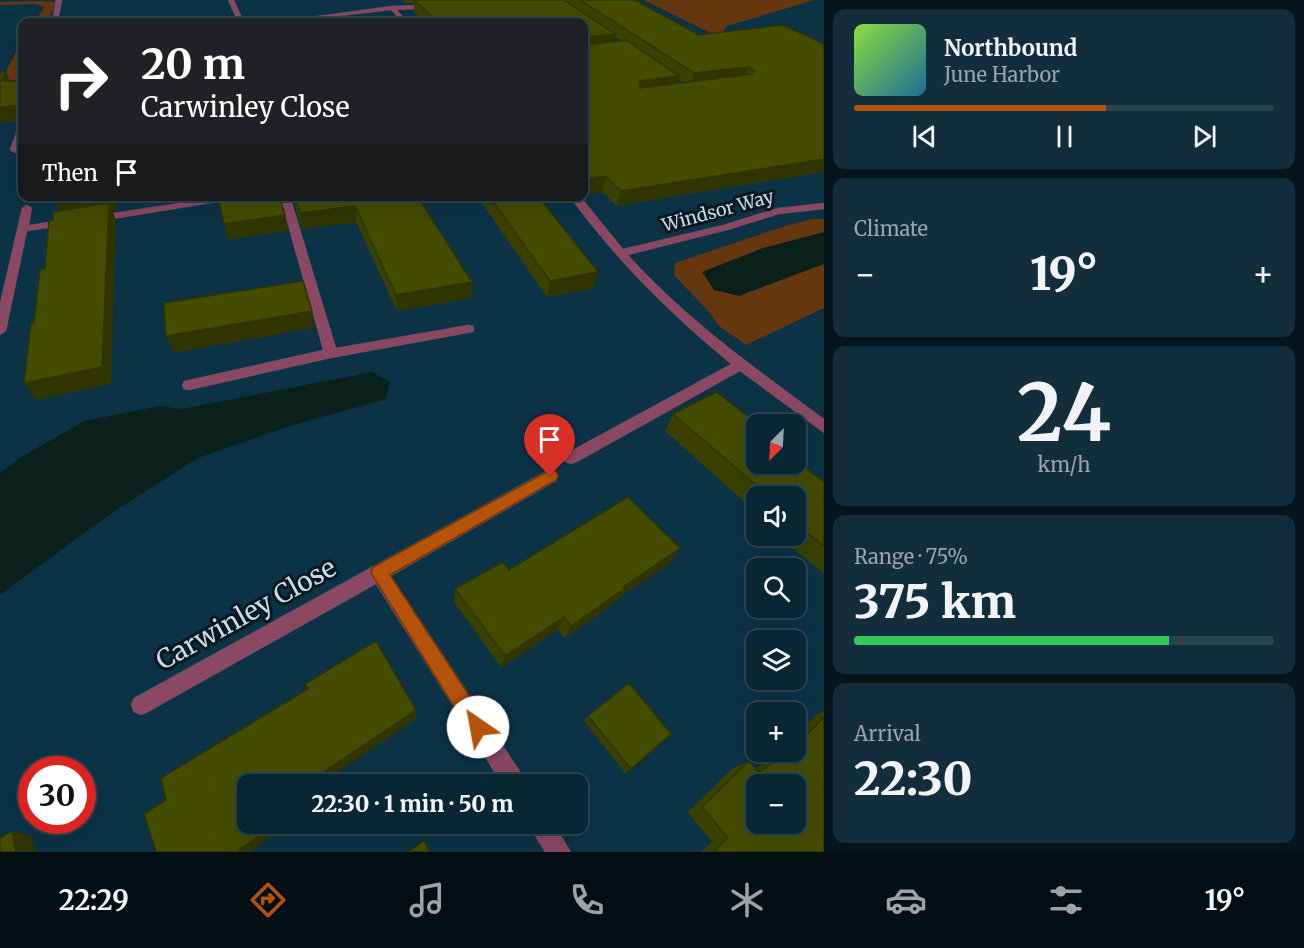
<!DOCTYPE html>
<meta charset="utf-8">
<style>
:root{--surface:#092634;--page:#122e3c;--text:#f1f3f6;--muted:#99a5ac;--line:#29434f;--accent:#b45309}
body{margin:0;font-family:Merriweather,serif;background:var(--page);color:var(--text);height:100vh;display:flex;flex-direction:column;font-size:22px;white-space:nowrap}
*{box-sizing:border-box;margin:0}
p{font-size:20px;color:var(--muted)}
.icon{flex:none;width:33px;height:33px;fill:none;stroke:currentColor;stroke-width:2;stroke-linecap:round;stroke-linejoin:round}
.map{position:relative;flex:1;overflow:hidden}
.sheet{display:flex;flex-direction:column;gap:9px;padding:9px;background:#05151d;width:480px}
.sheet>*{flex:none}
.top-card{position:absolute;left:18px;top:18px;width:570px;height:183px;border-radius:12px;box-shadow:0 6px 24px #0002,0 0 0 2px var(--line);background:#202124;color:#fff;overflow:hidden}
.needle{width:39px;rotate:204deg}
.tools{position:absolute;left:746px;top:414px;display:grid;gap:12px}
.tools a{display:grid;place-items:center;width:60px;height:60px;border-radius:12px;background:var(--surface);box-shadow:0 6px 24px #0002,0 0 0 2px var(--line);font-size:30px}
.speed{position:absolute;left:18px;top:756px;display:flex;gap:12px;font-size:30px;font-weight:700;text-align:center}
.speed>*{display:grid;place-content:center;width:78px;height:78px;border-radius:50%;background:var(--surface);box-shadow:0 6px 24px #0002,0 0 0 2px var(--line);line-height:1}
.speed .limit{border:9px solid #d22;background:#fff;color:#111}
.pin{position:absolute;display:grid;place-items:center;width:51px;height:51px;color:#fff;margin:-62px -26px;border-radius:50% 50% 50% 0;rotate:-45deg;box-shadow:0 0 6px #0007}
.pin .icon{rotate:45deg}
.me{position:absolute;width:66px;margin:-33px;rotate:327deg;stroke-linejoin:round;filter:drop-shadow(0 0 4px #0008)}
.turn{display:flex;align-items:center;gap:21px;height:126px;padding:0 24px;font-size:27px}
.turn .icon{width:78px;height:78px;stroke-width:2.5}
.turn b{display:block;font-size:42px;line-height:51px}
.then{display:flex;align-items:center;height:57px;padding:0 24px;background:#0003;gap:12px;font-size:22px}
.big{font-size:45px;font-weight:800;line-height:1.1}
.sheet .tile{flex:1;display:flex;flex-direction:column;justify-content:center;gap:9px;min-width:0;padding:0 21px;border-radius:12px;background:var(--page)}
.sheet .dial{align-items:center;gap:0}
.dial b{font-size:78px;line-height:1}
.song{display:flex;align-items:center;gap:18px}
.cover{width:72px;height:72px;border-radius:9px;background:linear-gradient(135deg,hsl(90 70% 55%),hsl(200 70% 35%))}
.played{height:6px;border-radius:3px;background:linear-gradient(90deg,var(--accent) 60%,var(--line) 60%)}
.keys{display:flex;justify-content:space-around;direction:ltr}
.heat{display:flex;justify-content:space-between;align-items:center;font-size:33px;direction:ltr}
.charge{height:9px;border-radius:4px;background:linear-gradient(90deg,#34c759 75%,var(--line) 0)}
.trip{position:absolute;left:237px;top:774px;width:351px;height:60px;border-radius:12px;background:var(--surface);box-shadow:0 6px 24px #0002,0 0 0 2px var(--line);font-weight:800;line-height:60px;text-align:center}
.dock{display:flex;height:96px;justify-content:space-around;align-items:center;background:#040f15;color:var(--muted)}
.dock .icon{width:42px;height:42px}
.dock .on{color:var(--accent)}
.dock b{font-size:27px;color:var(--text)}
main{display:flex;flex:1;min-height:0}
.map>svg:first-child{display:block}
.green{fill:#66370e}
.water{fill:#09201b}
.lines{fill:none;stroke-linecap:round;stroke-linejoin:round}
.minor-casing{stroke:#2a4e60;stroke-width:1}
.minor{fill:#8b4862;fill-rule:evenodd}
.wall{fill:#3a4100;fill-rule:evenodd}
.shaded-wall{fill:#303500}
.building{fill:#444c00;stroke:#303500;stroke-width:1.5;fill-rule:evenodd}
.route{fill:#b45309;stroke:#753606;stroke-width:1.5}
.labels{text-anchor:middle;stroke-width:6;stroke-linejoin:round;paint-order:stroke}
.far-street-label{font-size:18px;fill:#cadeea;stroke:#091821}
.near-street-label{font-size:26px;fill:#cadeea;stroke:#091821}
</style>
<main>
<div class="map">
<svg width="824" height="852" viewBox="0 0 824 852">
<rect width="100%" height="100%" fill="#0c3246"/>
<path class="green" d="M644,0H814L727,26L719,37Z
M45,1L55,2V5L47,22H35L44,7L35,4L0,5V2Z
M22,41V69L16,82H0Z
M812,219H824V308L746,345L719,326L709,312L674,275L675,263L788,225Z"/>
<path class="water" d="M824,232V264L739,296L714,290L702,272L763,248Z
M372,372L390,382L386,399L293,425L198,458L110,514L0,595V473L23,456L84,421L159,406L182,409Z"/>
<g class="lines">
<defs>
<path id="minor" d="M56,0H62L58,22H52Z
M228,0H234L244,22H238Z
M434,5L436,8L397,10L408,22H402L391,10L288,22H273L392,6Z
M19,125H22L20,150L15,153L10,150Z
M225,196H254L94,222L89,219L94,216Z
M280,196H290L336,348L468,325L473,326L474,329L473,332L331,358L189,390L184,389L182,385L184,381L189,380L323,350Z
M569,196H580L623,249L723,225L778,208L824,203V209L779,214L731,229L628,255C686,319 755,368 824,419V433L740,371L577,462L571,464L565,462L563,458L565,454L731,364C670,314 616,260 569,196Z
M27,205L32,208L29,225L68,219L73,222L68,225L27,231L6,331L0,335V303L22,208Z
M550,469L556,471L558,476L556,481L391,576L523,776L526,784H502L376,584L148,712L141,715L134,712L131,705L134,698Z
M528,824H554L571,852H545Z"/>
</defs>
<use href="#minor" class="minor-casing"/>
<use href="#minor" class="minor"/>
</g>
<path class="wall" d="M402,0H635L699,35L824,44L617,206L602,192L584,194V22H425L414,12V3L406,4ZM614,36L621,41L613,42ZM678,79L684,83L677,84Z
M292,196H417L471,298L397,311L356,222L302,229Z
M477,196H567L541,201L598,272L593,288L547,297Z
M673,414L747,422L824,482V574L778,536H795V496H756V512L665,431Z
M670,563L619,598L616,602L565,638L558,630L501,667L454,602L455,589L509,570Z
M824,711V852H701L712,842L688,812L733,768L749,761L756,769L779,752H795V737L816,715Z
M588,716L631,769L625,773L584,721Z"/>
<path class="shaded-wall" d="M615,34L612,46L584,50L586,37Z
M748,67L743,81L690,87L694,73Z
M6,72L12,86L2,81Z
M679,76L675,89L635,94L639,81Z
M22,105V120L0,123V107Z
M824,159V172L617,206L621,191Z
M606,176L602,192L584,194V188L585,179Z
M93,196H117V210H112L116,220L111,384L36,400L24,383L63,218L55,202Z
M529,196H567L528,203Z
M355,206L356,222L302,229L300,213Z
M285,215L288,231L228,240L224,224Z
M598,272L593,288L547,297L550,281Z
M472,282L471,298L397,311L396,295Z
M312,311L314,328L174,353L166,336Z
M680,548L670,563L619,598L616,602L565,638L571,626L623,587Z
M564,617L558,630L501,667L505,656Z
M416,710V719L329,778L332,784H331L325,771Z
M276,824H290L250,852H240L239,850Z
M12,831L32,836L35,852H16Z"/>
<path class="building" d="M414,0H564L615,34L586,37L585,45L626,40L679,76L639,81V86L641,88L753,74L755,71L748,67L694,73L580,0H635L699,35L783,25L824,44V159L621,191L606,176L584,179V22H438Z
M0,72H6L2,81H22V105L0,107Z
M55,196H93L55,202Z
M218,196H279L285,215L224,224Z
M295,196H417L472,282L396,295L355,206L300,213Z
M489,196H538L598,272L550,281Z
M109,203L102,367L24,383L31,324L34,323L40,270L45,269L49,221L53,220V212Z
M303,281L312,311L166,336L164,303Z
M716,392L750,418L746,421L756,429V464H795V460L824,482V546L795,523V496H769L673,414Z
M628,497L680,548L623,587L624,589L571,626L564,617L505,656L455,589L503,562L509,570Z
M376,641L416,710L325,771L331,784H248V824H276L239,850L240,852H156L144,814L166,800L161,778L308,689L305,684Z
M629,683L671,734L631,769L588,716Z
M824,717V852H713L728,838L702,807L749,761L759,773L786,752H795V745L803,739ZM756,784H795V824H756Z
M12,831L16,852H0V838Z
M424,841L430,852H408Z"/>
<path class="route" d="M550,470L556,471L558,476L556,480L390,575L485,720L488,727L485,734L478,736L471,734L371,573L373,567Z"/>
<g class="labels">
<g class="far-street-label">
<text transform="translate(718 211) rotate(-15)" y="6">Windsor Way</text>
</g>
<g class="near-street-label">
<text transform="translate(246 614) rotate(-29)" y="9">Carwinley Close</text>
</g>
</g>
</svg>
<div class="tools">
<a><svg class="needle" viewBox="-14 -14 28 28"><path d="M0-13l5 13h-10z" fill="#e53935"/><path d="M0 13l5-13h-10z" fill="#99a5ac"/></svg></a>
<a><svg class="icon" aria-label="sound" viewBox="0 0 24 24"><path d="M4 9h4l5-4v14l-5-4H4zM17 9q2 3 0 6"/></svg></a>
<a><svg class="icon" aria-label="search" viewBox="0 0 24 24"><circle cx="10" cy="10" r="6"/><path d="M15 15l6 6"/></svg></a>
<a><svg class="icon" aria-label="layers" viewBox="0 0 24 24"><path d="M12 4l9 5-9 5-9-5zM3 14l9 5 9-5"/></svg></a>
<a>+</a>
<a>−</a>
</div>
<div class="speed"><div class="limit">30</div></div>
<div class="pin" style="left:550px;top:476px;background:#d93025"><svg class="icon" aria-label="arrive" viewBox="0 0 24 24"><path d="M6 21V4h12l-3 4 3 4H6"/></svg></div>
<svg class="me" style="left:478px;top:727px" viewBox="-20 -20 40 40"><circle r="19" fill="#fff"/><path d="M0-13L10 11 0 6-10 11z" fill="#b45309"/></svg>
<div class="trip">22:30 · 1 min · 50 m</div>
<div class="top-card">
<div class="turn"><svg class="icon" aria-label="right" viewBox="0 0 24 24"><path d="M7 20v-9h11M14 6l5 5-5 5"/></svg><div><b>20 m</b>Carwinley Close</div></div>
<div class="then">Then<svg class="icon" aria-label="arrive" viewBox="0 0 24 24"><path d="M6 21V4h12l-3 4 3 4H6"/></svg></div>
</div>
</div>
<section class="sheet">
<div class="tile">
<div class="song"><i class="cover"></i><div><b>Northbound</b><p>June Harbor</p></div></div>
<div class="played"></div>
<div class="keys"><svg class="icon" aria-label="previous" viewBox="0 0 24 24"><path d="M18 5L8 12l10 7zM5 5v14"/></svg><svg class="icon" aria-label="pause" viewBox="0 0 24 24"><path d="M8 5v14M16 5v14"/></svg><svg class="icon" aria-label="next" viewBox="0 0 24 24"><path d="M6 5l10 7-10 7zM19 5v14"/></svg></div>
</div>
<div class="tile"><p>Climate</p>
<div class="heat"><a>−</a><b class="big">19°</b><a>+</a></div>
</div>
<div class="tile dial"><b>24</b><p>km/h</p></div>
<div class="tile"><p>Range · 75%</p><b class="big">375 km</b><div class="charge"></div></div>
<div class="tile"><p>Arrival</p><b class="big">22:30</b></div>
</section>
</main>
<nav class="dock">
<b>22:29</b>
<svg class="icon on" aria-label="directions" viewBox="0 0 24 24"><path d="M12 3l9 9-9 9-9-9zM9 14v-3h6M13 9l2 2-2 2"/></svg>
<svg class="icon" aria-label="music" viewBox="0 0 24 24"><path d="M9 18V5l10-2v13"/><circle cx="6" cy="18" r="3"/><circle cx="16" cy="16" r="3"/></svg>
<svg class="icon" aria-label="phone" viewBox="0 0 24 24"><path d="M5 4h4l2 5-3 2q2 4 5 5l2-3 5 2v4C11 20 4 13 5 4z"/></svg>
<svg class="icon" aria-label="climate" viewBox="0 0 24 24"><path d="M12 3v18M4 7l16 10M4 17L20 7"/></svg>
<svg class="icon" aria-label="car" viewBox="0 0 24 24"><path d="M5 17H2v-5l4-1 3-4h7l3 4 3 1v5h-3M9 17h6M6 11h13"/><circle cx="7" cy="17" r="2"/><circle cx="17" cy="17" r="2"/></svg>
<svg class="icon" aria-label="filters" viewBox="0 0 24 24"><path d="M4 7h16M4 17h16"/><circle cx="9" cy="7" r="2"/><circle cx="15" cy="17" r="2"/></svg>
<b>19°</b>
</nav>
